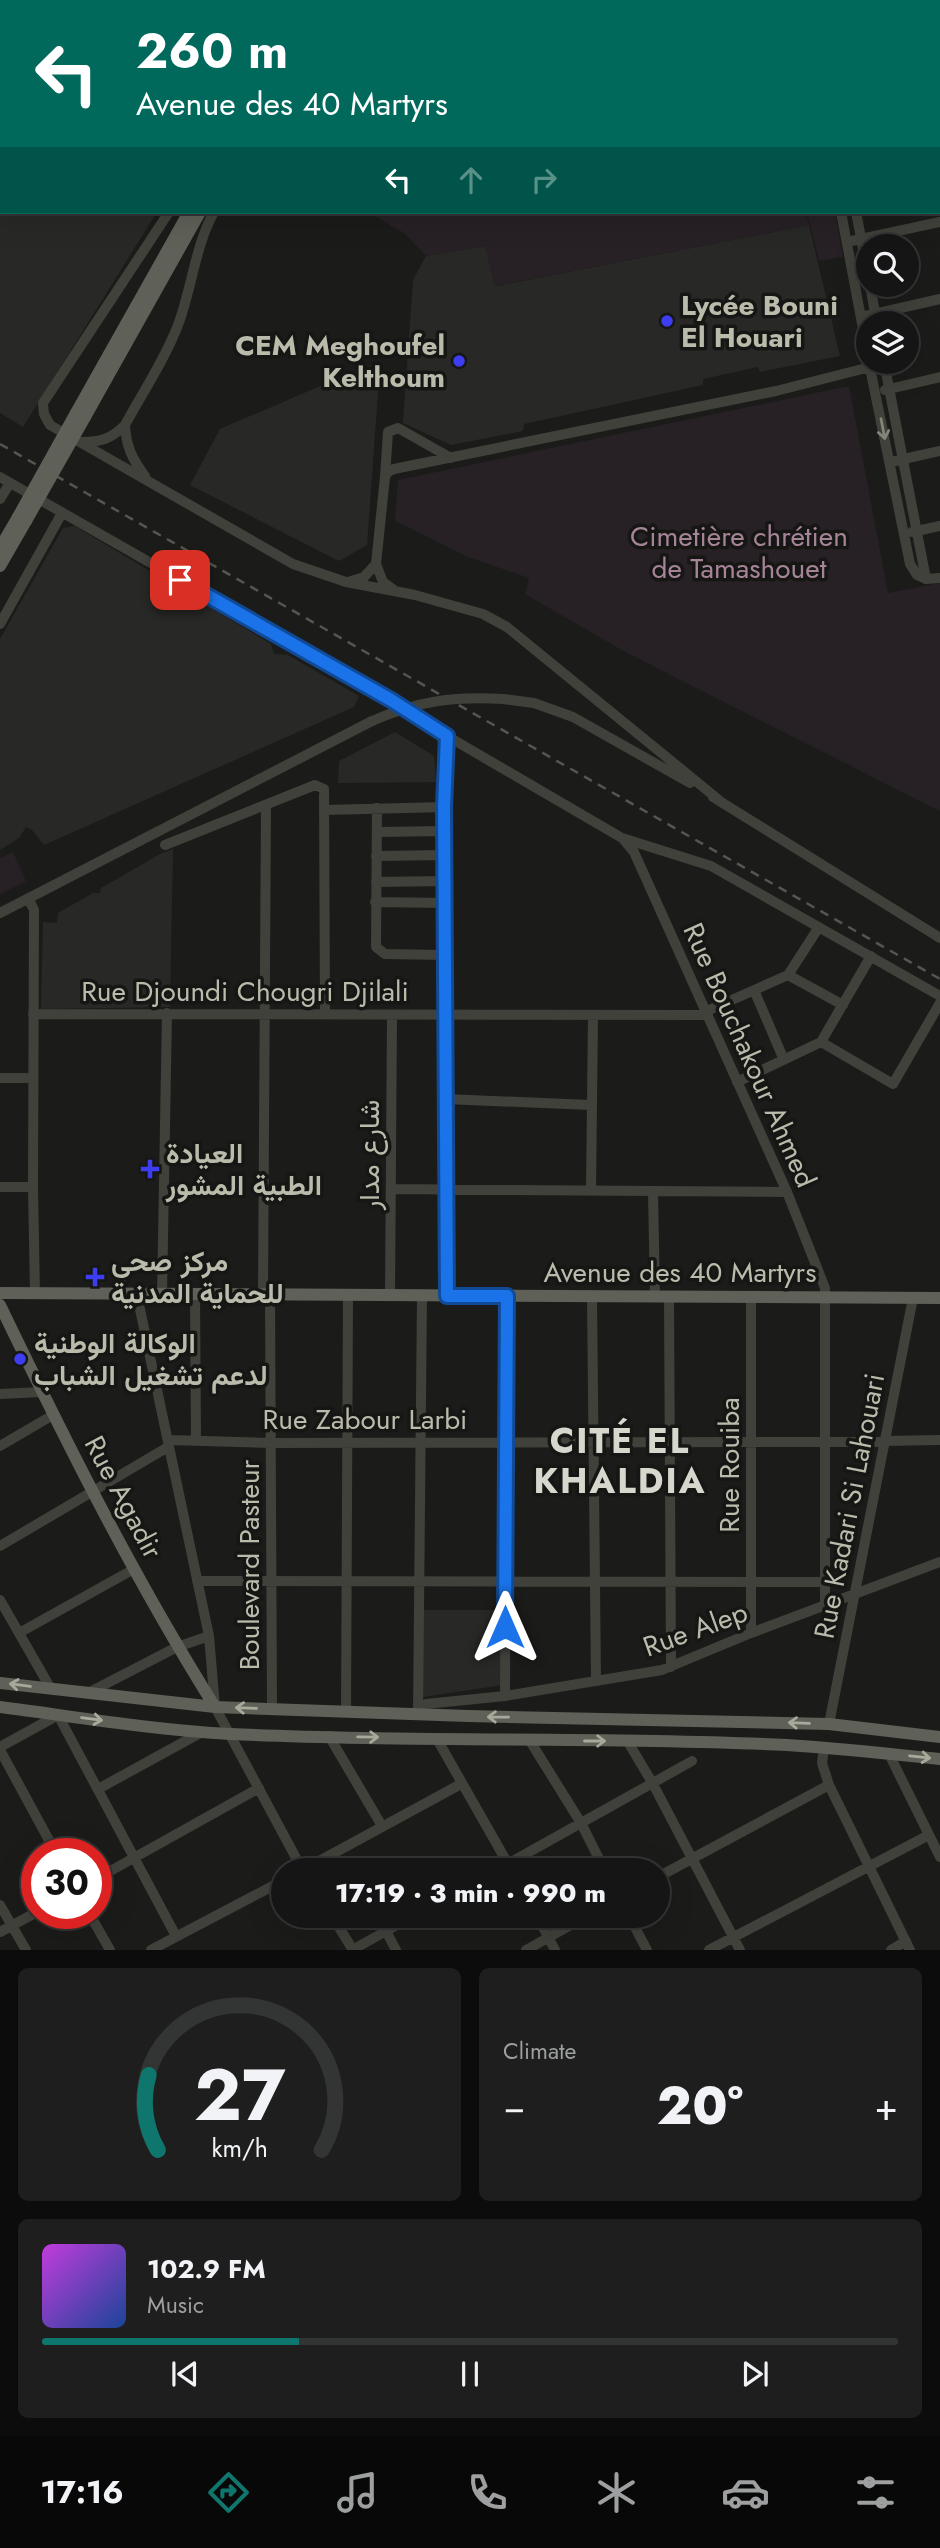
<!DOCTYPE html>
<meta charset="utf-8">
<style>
:root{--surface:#141514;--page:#1d1e1d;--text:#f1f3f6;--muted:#9d9fa0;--line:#333434;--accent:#0f766e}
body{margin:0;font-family:Jost,Vazirmatn,sans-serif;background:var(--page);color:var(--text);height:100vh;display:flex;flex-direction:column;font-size:26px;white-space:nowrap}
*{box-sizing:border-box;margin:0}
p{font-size:23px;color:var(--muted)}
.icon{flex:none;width:38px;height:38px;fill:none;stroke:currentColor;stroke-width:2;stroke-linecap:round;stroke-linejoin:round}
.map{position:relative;height:1950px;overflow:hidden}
.panel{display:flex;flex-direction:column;gap:18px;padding:18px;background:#0b0c0b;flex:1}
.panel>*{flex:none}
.banner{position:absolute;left:0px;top:0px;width:942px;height:214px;box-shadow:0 7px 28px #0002,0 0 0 2px var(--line);background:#00695c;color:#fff;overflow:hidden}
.buttons{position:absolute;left:856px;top:234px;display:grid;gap:14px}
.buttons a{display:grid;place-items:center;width:63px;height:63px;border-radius:50%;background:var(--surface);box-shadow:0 7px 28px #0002,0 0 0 2px var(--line);font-size:35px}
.speed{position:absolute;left:21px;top:1838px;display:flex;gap:14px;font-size:35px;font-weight:700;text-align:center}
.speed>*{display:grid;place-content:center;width:91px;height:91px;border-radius:50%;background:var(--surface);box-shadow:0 7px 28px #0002,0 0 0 2px var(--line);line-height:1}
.speed .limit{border:10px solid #d22;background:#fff;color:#111}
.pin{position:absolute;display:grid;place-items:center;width:60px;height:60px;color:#fff;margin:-30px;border-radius:14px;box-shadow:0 4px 10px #0006}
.me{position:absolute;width:77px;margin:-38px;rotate:0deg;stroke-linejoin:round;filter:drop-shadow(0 0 5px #0008)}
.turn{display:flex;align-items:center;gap:24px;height:147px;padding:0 21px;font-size:32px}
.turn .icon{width:91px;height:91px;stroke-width:2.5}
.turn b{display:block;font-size:49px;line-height:60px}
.lanes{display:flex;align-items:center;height:66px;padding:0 21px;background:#0003;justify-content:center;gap:35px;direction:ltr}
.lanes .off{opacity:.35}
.big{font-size:52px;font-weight:800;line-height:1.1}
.panel .widget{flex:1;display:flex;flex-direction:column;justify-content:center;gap:10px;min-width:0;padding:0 24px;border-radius:10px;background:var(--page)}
.panel .dial{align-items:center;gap:0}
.dial svg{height:182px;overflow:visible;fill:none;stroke:var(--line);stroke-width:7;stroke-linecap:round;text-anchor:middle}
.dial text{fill:var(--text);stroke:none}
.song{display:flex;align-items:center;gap:21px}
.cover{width:84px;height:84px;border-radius:10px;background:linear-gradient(135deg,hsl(290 70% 55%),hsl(220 70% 35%))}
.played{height:7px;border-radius:4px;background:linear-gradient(90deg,var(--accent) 30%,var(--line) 30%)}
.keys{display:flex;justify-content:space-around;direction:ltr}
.heat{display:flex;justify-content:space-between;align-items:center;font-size:38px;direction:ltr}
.panel .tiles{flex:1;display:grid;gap:18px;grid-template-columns:1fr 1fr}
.widget:last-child{grid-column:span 2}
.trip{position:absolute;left:271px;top:1858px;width:399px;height:70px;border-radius:35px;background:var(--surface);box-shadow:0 7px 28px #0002,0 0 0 2px var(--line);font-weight:800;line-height:70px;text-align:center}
.tab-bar{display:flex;height:112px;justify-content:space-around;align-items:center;background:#080808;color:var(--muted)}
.tab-bar .icon{width:49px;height:49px}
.tab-bar .active{color:var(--accent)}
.tab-bar b{font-size:32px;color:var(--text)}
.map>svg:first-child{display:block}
.built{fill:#282926}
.green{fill:#272024}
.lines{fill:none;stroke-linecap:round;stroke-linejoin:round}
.minor{stroke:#40413b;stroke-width:10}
.major{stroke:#5f6057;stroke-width:12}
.rail{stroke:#55564e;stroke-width:2.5;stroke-dasharray:9 7;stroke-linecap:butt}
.minor-bridge{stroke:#40413b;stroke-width:10}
.major-bridge{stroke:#5f6057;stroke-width:12}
.oneway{stroke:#848479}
.oneway2{stroke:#a9a99b}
.route-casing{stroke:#114b97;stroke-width:18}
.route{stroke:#1a73e8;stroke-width:12}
.poi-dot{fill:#3d3df1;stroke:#161715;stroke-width:2.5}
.labels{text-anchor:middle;stroke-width:7;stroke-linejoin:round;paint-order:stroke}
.poi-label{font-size:28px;font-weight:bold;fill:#bbbbac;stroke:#161715;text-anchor:start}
.park-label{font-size:28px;fill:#a68498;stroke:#161715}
.street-label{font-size:28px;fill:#bbbbac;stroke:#161715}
.district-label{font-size:35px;font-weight:bold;letter-spacing:2px;fill:#d7d7cd;stroke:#161715}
</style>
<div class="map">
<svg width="940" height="1950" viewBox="0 0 940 1950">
<rect width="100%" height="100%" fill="#1b1c1a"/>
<path class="built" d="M0,0H293L2,2V212H157L23,427L0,413Z
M809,225L840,356L760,372L758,367L703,379V385L524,424L523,431L451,445L403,423L413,280L426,256L485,246L496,286Z
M380,364L367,545L339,561L190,485L220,429L367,366Z
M75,526L271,644L274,654L288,655L359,696L354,707L44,845L32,830L26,827L19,838L0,850V639L63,528Z
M395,732L434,756L436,782L338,783L339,761Z
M173,849L170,1007L41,1009L43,922L57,923L58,913L93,893H100L101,888L162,853Z
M422,1610H500L503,1685L423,1697Z"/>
<path class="green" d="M342,0H649L650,2H341Z
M368,212H806L809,225L495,286L485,246L426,256L404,233Z
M807,212H835L843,257L819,261Z
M849,386L888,593L940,583V811L627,653L525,594L529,578L468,557L395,521L398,480Z
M13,852L26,881L0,894V858Z"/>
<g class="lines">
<path class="minor" d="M798,0V2
M811,0V2
M926,2L932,0
M940,146V145
M169,212L43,403L44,414L50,425L293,564L346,582L415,595L483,614L507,627L719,800
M841,212L868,355
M856,212L868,274
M847,242L940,222
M870,285L877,324
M861,317L940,299
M884,362L926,579
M869,363L910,564L917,575L926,579
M885,390L940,377
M81,442C101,442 111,439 125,425
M895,461L940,451
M145,476C132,459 126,446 125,425C143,392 165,359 178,325C192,288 195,246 214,212
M0,477L391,700L447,736L622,838L711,866L940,996
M385,477L388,432L398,428L451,458
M0,499L10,483
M912,532L940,526
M376,564L385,477L388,472L394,469L776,391L870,367
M926,579L940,578
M351,581L364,577L376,564L383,582L394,590
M0,624L62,513
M503,699L534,703L573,717L690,783
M447,736L445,807L447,1295
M713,797L940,938
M377,808L376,947L385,954L445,955
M324,810L445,807
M377,832L445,831
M624,840L634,852L787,1192L825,1288V1606
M165,845L315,785L324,789L325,1014
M376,856L445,855
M376,882L445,881
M28,898L34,910L33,1187L35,1294
M375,902L445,903
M0,913L372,721
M788,975L843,1005
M754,990L784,1060
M707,1011L788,975L819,927
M33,1014L708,1015
M821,1042L893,1084L940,1003
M0,1078H33
M737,1082L821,1042L871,956
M445,1099L591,1105
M0,1187H33
M391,1189L787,1192
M591,1191L593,1015
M653,1191L655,1297
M195,1294L196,1441
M263,1294L266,805
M270,1294L272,1709
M137,1295L209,1636L215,1707L303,1871
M162,1295L167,1013
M390,1295L392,1015
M751,1296V1633
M592,1297L596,1681
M669,1297L671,1667
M0,1394L42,1392
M168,1440L271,1443L826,1442L940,1440
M0,1446L53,1415
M0,1546L168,1447
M197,1581L824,1582
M0,1600L51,1689
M19,1633L134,1569
M88,1693L177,1647L209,1636
M505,1696L507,1296
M346,1712L348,1296
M418,1713L426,1704L505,1696L662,1670L751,1633L940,1562
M418,1713L422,1295
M829,1724L913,1298
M329,1736L382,1826
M437,1739L512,1871
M530,1741L581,1823L605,1871
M628,1742L653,1784L740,1950
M0,1747L58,1715L176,1936
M824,1748L822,1763L829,1785L910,1950
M0,1750L56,1853
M889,1754L940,1857
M98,1789L202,1732
M301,1871L461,1784
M495,1871L692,1761
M658,1877L829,1785
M96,1879L259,1788
M0,1905L26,1950
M89,1913L110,1950
M332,1916L353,1950
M537,1916L555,1950
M629,1916L647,1950
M386,1931L396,1950
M0,1932L37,1912
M151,1950L284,1880
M352,1950L413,1916
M526,1950L587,1916
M709,1950L929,1835
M891,1950L906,1941"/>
<path class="major" d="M306,2L307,0
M320,2L321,0
M76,413L189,212
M85,417L200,212
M0,548L18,517
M0,566L26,521
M0,1293L940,1298
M0,1305C66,1442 134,1578 215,1707
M0,1683L215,1707L468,1716L829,1724L940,1737
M0,1707C77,1717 154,1730 231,1734C416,1743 602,1736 787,1745C838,1748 889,1754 940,1759"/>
<path class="rail" d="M0,444L940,979"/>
<path class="minor-bridge" d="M372,721C418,701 453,696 503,699"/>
<path class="major-bridge" d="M18,517L76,413
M26,521L85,417"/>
</g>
<defs><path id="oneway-shaft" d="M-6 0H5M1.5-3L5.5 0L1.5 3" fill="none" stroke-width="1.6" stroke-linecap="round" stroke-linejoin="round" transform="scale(1.75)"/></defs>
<use class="oneway" href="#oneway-shaft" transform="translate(883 429) rotate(79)"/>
<g class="oneway2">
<use href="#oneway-shaft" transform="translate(20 1685) rotate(-172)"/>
<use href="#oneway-shaft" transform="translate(246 1708) rotate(-178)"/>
<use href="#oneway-shaft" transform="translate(498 1717) rotate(-179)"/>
<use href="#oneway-shaft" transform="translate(92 1719) rotate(7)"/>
<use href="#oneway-shaft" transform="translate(799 1723) rotate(-178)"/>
<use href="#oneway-shaft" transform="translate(368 1737) rotate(1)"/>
<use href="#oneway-shaft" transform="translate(595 1741)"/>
<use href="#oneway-shaft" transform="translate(920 1757) rotate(6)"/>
</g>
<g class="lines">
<defs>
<path id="route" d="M180,580L391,700L447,736L444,807L447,1296H507L505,1627"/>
</defs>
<use href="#route" class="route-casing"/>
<use href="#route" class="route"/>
</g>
<g class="poi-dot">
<circle cx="667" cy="321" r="7"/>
<circle cx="459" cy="361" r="7"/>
<path d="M146.5 1158.5h7v7h7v7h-7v7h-7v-7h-7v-7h7z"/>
<path d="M91.5 1266.5h7v7h7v7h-7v7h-7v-7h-7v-7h7z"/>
<circle cx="20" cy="1359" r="7"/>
</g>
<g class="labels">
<g class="poi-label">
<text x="681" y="315">Lycée Bouni<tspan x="681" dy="32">El Houari</tspan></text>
<text x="445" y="355" text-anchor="end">CEM Meghoufel<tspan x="445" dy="32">Kelthoum</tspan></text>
<text x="166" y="1163">العيادة<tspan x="166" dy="32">الطبية المشور</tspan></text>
<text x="111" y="1271">مركز صحي<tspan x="111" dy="32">للحماية المدنية</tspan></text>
<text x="34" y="1353">الوكالة الوطنية<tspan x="34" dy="32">لدعم تشغيل الشباب</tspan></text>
</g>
<g class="park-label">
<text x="739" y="546">Cimetière chrétien<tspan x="739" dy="32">de Tamashouet</tspan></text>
</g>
<g class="street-label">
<text x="245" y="1001">Rue Djoundi Chougri Djilali</text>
<text transform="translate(750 1055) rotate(66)" y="10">Rue Bouchakour Ahmed</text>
<text transform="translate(369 1155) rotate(-90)" y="10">شارع مدار</text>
<text x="680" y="1282">Avenue des 40 Martyrs</text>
<text x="365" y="1429">Rue Zabour Larbi</text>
<text transform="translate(729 1465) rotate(-90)" y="10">Rue Rouiba</text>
<text transform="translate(124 1497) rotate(62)" y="10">Rue Agadir</text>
<text transform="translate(849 1506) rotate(-79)" y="10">Rue Kadari Si Lahouari</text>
<text transform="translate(249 1565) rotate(-90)" y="10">Boulevard Pasteur</text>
<text transform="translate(695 1629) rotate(-20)" y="10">Rue Alep</text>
</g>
<g class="district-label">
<text x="620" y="1453">CITÉ EL<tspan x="620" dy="40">KHALDIA</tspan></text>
</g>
</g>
</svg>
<div class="buttons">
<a><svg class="icon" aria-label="search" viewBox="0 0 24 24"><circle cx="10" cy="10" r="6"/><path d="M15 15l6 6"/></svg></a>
<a><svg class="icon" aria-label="layers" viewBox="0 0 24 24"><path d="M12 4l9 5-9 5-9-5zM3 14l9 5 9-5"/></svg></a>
</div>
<div class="speed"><div class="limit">30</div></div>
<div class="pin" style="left:180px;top:580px;background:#d93025"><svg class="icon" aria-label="arrive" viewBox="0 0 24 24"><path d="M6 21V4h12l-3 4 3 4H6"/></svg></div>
<svg class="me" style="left:505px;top:1627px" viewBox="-20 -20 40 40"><path d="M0-17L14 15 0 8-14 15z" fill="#1a73e8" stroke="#fff" stroke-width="4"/></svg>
<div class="trip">17:19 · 3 min · 990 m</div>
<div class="banner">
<div class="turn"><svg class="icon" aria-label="left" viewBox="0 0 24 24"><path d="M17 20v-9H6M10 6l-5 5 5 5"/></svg><div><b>260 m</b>Avenue des 40 Martyrs</div></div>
<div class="lanes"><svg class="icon" aria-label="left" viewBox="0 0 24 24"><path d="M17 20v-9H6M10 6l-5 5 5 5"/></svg><svg class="icon off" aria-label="ahead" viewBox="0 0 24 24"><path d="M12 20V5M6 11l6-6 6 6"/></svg><svg class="icon off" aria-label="right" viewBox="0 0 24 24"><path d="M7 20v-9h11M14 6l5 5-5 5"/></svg></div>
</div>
</div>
<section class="panel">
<div class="tiles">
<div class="widget dial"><svg viewBox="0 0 100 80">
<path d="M14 69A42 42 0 1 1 86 69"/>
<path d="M14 69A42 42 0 0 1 10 36" stroke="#0f766e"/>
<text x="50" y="56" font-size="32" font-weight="700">27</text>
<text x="50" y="72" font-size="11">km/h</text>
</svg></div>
<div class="widget"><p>Climate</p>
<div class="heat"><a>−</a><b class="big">20°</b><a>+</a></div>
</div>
<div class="widget">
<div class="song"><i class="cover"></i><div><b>102.9 FM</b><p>Music</p></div></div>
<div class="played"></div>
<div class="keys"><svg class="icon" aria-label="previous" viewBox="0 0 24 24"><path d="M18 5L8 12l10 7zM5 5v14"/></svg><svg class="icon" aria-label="pause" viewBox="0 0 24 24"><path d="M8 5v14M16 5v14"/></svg><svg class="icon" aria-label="next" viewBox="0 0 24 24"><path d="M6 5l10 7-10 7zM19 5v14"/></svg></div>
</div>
</div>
</section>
<nav class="tab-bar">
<b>17:16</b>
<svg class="icon active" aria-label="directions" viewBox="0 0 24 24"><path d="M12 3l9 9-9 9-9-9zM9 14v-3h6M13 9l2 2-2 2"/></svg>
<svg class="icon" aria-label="music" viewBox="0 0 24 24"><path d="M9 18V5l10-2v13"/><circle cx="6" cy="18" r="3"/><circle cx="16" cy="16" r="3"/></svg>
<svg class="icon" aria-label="phone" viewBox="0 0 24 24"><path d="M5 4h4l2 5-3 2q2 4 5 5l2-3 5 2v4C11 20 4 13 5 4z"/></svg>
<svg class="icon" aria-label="climate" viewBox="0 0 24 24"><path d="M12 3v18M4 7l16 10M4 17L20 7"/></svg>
<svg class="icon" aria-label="car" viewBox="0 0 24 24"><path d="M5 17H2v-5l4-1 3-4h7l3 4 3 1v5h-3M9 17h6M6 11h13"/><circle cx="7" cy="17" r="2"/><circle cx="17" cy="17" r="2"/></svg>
<svg class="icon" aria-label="filters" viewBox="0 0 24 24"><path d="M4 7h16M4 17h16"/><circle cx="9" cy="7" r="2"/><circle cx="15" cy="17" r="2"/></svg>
</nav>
